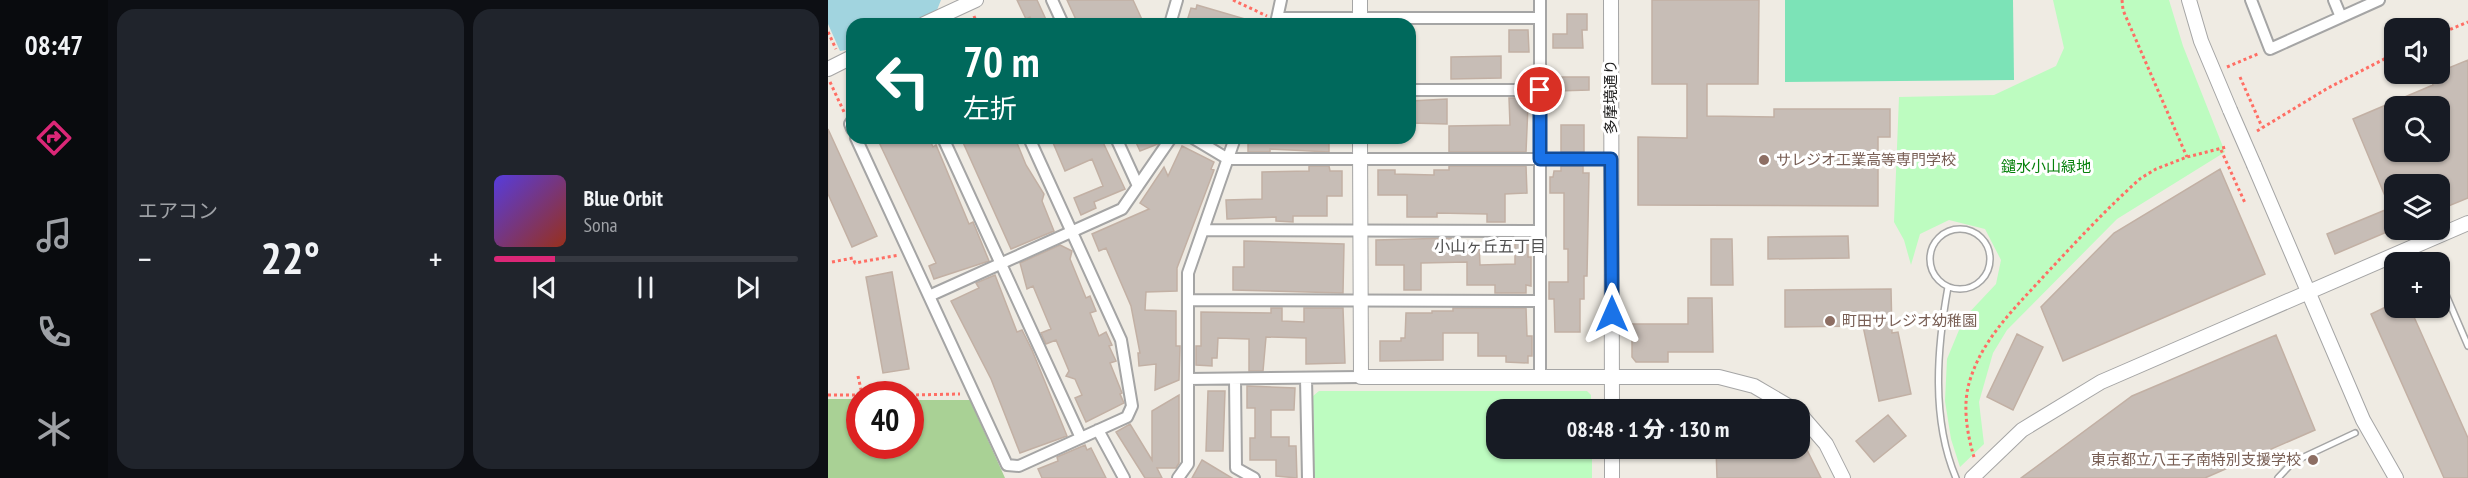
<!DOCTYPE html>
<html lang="ja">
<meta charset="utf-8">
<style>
:root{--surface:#171b24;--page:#20242c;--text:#f1f3f6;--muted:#9ea1a6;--line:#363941;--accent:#db2777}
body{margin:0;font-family:"PT Sans Narrow","Noto Sans JP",sans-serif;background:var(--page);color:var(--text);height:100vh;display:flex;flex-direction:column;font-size:22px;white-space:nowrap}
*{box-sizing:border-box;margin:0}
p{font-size:20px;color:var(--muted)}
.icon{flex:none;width:33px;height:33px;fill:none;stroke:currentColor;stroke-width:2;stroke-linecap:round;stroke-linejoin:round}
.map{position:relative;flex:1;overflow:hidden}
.details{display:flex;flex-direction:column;gap:9px;padding:9px;background:#0d0f14;width:720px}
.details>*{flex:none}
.top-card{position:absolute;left:18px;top:18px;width:570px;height:126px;border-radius:18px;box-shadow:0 2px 4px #0004;background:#00695c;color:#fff;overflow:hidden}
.controls{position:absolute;left:1556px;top:18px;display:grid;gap:12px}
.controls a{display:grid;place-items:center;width:66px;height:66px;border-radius:12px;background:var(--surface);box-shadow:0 2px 4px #0004;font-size:30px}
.speed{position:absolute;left:18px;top:381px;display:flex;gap:12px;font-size:30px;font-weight:700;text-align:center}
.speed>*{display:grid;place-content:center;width:78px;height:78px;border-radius:50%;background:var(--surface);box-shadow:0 2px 4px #0004;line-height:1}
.speed .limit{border:9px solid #d22;background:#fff;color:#111}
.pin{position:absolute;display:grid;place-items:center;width:51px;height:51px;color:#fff;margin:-26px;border:3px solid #fff;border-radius:50%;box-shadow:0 2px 6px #0007}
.me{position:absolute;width:66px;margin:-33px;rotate:0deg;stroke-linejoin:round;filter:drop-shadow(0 0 4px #0008)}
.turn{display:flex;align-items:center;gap:21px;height:126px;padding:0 18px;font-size:27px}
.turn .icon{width:78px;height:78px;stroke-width:2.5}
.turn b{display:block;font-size:42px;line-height:51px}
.big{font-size:45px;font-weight:800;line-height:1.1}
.details .tile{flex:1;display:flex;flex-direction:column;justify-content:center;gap:9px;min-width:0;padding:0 21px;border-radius:18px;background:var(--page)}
.song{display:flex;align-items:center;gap:18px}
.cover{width:72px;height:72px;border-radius:9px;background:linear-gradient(135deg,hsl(250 70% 55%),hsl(10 70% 35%))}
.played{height:6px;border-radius:3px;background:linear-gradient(90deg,var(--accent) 20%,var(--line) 20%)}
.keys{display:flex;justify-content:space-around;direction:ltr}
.heat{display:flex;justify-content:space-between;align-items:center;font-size:33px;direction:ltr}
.details .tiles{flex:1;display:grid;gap:9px;grid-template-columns:repeat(2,1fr)}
.trip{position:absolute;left:658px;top:399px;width:324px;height:60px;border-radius:18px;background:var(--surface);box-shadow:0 2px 4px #0004;font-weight:800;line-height:60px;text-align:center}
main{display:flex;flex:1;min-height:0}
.menu{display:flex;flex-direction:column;width:108px;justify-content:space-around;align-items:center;background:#090b0e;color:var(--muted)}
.menu .icon{width:42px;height:42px}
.menu .current{color:var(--accent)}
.menu b{font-size:27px;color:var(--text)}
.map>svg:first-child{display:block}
.forest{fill:#a9d195}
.park{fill:#bdfcc0}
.pitch{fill:#7ce3b7}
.water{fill:#a1d4df}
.building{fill:#c7bdb6;stroke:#c2b0a4;stroke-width:1.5;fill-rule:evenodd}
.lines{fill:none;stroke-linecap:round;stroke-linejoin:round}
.service-casing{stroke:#a5a5a5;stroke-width:8}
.minor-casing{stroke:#a5a5a5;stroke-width:14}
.tertiary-casing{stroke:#a5a5a5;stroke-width:16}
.path{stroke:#ff6e64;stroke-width:3;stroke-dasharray:3 3;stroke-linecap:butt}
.service{stroke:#fff;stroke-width:5}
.minor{stroke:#fff;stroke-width:10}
.tertiary{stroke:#fff;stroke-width:14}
.tertiary-bridge-casing{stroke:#a5a5a5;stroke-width:16;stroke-linecap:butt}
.tertiary-bridge{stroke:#fff;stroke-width:14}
.route-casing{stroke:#114b97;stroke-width:15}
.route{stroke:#1a73e8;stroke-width:10}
.education-dot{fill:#8d6e63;stroke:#fff;stroke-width:2}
.labels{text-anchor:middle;stroke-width:6;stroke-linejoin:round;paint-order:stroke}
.street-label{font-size:15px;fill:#1e1e1e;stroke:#fff}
.education-label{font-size:15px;fill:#785e54;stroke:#fff;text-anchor:start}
.park-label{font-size:15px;fill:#06810b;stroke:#fff}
.neighbourhood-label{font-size:16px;fill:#515151;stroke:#fff}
</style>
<main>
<nav class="menu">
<b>08:47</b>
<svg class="icon current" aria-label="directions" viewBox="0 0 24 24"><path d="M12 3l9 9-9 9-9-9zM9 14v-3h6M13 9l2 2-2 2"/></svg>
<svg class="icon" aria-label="music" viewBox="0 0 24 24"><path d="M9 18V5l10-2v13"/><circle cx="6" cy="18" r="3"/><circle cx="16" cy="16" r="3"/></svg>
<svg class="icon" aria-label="phone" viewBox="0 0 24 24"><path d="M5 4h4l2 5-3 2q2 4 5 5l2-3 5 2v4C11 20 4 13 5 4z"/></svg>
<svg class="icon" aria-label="climate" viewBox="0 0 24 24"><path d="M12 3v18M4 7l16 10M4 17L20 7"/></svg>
</nav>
<section class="details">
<div class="tiles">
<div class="tile"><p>エアコン</p>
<div class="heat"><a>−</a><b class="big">22°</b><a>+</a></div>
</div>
<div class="tile">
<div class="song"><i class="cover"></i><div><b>Blue Orbit</b><p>Sona</p></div></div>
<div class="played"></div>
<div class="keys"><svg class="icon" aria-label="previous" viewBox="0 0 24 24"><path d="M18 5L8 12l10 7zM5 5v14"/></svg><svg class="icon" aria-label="pause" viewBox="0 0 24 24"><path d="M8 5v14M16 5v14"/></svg><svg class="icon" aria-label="next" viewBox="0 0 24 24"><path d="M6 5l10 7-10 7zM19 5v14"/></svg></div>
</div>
</div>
</section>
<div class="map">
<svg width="1640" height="478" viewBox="0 0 1640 478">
<rect width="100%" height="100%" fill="#efebe3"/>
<path class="forest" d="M0,399H31L32,446H82L83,400H142L177,478H0Z"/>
<path class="park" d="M1225,0H1341L1355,46L1397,152L1289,219L1179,330L1165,353L1151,402L1156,444L1132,467L1123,439L1117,401L1119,359L1136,318L1168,284L1173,260L1157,229L1121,220L1092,234L1083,265L1076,240L1066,222L1071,97L1166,95L1228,66L1236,48Z
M491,391H759L763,395V409L669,410V448L764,449V478H486L485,396Z"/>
<path class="pitch" d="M957,0H1185L1186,80L957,82Z"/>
<path class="water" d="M0,0H113L109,10L79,24H24V49L12,51L0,24Z"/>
<path class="building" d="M189,0H209L220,24H205L202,17L198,19Z
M239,0H305L316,24H250Z
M824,0H931L930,84H879V116L946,117V109H1062V137H1050V206L810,205V137L859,138V84H824Z
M369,5L424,21V24H368L359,21L363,8L368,9Z
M739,14H759V30H754L755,48H725V34H739Z
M681,30H700L701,52H681Z
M673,56V78L623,79V57Z
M1640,60V198L1611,210V184H1566V229L1507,254L1499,234L1562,208L1525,119L1605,85L1601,76ZM1566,106H1611V152H1566Z
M729,77H761V90L729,91Z
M681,98H695V105H700L698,152H621V126L682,125Z
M619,99V124L582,123V101Z
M733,125H756V152H733Z
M0,129L49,236L24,247L0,194Z
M49,138H101L105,147L108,145L141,224L145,222L161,261L106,279L101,266L108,263Z
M133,138H187L198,165L216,194L214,201L226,231L183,249Z
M223,138H273L297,189L266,202L268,208L253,215L246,198L275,186L264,159L237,171Z
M306,138H334L330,144L312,151Z
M420,138H501V152L442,149V152H420Z
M354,146L386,162L383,169L386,170L349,268V291L318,292L317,310L348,311V346H352L351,380L327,390L328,364L311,366L310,353H312L303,306L278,248L271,251L264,234L321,209L312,203L336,167L340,176Z
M481,166H501L502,171H514V196H499V216H465V222L448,221V217L399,219L398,200L434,199V172L481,171Z
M621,166H698L699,193L677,194V222H659V214L609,213V217H579V195H550V170H567V174L606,175V170H621Z
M733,166H755V173H761L759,276H756V299H752V332H727L726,299H721V282H740V249H736V193H722V177H725L726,171H733Z
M1392,169L1437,274L1235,361L1213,307L1286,233Z
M1020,236L1021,258L940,259V237Z
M623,238V244H651L652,265L687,264V240H700V257H703V286L698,285V293H667V285H639V262L593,263V290H576V265H548V240Z
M883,239H904L905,285H883Z
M416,241L516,244L515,293L405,290V267H416Z
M232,245L244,251L242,259L258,298L262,296L268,311L262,313L271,336L278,332L284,345L281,346L288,361L282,363L294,393L292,394L296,403L258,422L247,398L254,395L247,379L238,376L241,371L228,340L218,344L213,333L223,329L205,286L199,289L192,263Z
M64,272L81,369L55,373L38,277Z
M167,275L189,332L194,330L204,350L239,436L192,453L163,379L123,301L151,288L148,283Z
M1063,289L1064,333L1070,332L1083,394L1051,401L1035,326L957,327V290Z
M860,298H884L885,352H840V362H808L804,357V324H860Z
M1566,303V308H1582L1640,438V478H1616L1543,314Z
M443,308H454V321L476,322V308H515L517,363L478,364V338L438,337L435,371H421V339L390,338L389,358H384V366L368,365V346H373V312L443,313Z
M625,308H698L699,336H704V356H700V363L678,362V356H650V333H615V360L552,361V341H573V338H577L578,313H604V311H625Z
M1189,334L1215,347L1185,410L1159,397Z
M1448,335L1487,430L1377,478H1193L1304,396Z
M419,386L467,388L466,410H443V437H461V446H468L469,478L448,476V460H422V438H427V408H419Z
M380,391H397L395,451H378Z
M351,395V463L348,468H329L334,478H317L288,432L302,424L324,460V411Z
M1060,415L1078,436L1046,462L1028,441Z
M257,445L259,450L263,448L278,478H214L210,469L230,461L229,457Z
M888,448H978L993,478H889Z
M374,460L404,478H364Z"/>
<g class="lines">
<defs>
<path id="service" d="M1102 259a30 30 0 1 1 60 0a30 30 0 1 1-60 0Z
M1120,287C1109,348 1103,419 1128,478
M1616,290L1640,346
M1450,478L1465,462L1527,433"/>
<path id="minor" d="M224,0L235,24
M712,0V378
M1423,0L1442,49L1551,0
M1506,0L1513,17
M449,18H712
M448,23L453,0
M342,24L349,0
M582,90H712
M24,121L22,124L24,129
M28,138L179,465L191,466L299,417L304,406L293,340L201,138
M115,138L253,438
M288,138L310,186
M365,138L400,159H783
M375,230L712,231
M101,296L294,209L343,138
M360,300L712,301
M478,378L480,478
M360,379L533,377
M407,379L408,468L426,478
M270,430L296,478
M350,478L360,464V273L407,138"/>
<path id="tertiary" d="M532,0V24
M783,0L784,410
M1361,0L1373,41L1402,110
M96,24L148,0
M0,69L24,57
M532,138L533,377H891L926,386L967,410
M1426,165L1535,420L1568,478
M972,414L998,444L1015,478
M784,448V478
M1144,478L1194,430L1273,382L1640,223"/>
</defs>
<use href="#service" class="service-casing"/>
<use href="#minor" class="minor-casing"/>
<use href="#tertiary" class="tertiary-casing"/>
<path class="path" d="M405,0L439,16
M1294,0L1295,10L1359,157
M146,16L149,24
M0,32L8,49
M1611,34L1640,22
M1399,67L1432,53
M1412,77L1434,127
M2,82L16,112
M1429,131L1500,88L1566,54
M1393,150L1417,203
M4,262L25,258L27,263L71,255
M30,376L34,394
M0,395H32
M82,395L132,394
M1146,457C1139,434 1134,404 1142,380C1155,338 1187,308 1216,276C1247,243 1279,208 1313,178L1328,169L1359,157L1398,147"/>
<use href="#service" class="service"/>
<use href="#minor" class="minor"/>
<use href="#tertiary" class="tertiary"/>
<defs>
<path id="tertiary-bridge" d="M1402,110L1426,165"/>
</defs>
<use href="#tertiary-bridge" class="tertiary-bridge-casing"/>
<use href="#tertiary-bridge" class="tertiary-bridge"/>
</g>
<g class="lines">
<defs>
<path id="route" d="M712,90V159H783L784,314"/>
</defs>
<use href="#route" class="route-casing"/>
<use href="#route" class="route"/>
</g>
<g class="education-dot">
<circle cx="936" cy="160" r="6"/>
<circle cx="1002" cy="321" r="6"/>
<circle cx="1485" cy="460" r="6"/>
</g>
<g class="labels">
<g class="street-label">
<text transform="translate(783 97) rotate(-90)" y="5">多摩境通り</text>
</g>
<g class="education-label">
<text x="948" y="165">サレジオ工業高等専門学校</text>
<text x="1014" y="326">町田サレジオ幼稚園</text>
<text x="1473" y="465" text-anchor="end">東京都立八王子南特別支援学校</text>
</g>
<g class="park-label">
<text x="1218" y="172">鑓水小山緑地</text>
</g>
<g class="neighbourhood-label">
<text x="662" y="252">小山ヶ丘五丁目</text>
</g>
</g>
</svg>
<div class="controls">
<a><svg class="icon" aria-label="sound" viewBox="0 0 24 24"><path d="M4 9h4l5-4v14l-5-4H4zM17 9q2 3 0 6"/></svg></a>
<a><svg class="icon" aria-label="search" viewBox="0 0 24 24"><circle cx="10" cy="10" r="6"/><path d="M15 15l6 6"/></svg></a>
<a><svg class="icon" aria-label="layers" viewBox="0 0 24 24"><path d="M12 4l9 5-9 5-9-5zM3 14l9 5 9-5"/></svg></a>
<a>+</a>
</div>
<div class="speed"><div class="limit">40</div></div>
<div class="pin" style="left:712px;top:90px;background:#d93025"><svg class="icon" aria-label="arrive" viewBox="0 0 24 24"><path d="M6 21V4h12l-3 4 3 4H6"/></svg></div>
<svg class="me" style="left:784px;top:314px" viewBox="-20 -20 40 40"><path d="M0-17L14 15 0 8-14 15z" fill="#1a73e8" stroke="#fff" stroke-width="4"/></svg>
<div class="trip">08:48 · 1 分 · 130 m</div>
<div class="top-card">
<div class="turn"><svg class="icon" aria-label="left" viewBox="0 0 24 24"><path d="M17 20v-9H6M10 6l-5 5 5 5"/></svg><div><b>70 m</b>左折</div></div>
</div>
</div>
</main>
